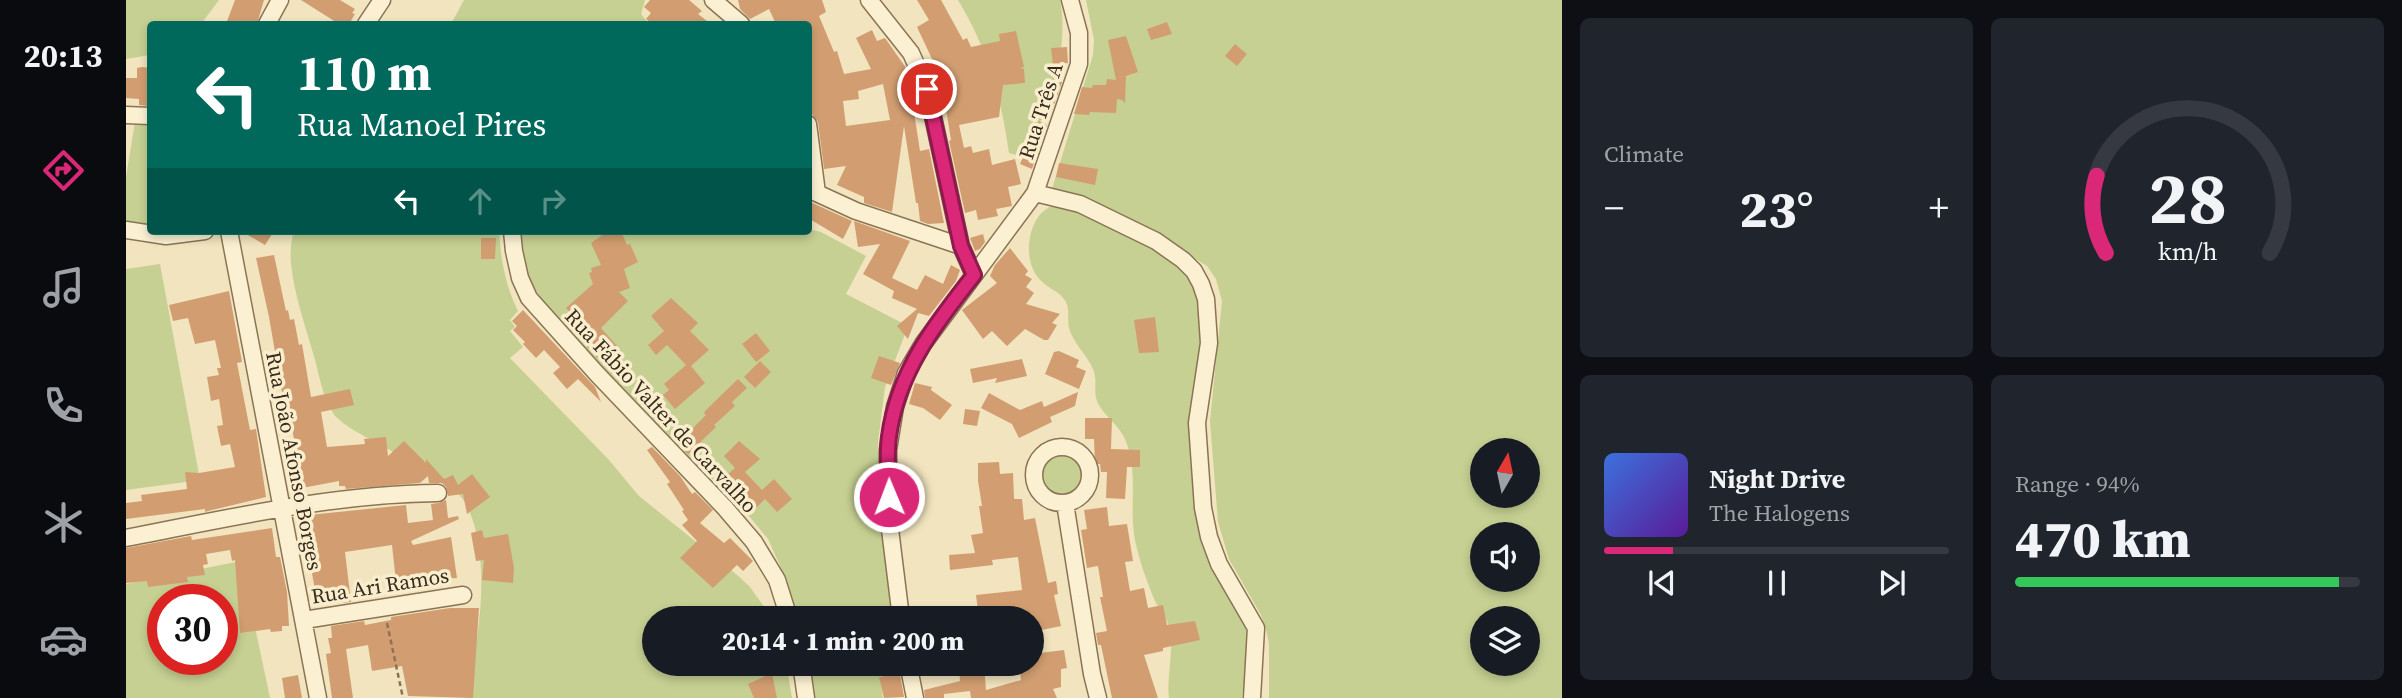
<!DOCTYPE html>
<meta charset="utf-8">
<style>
:root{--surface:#171b24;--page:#20242c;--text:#f1f3f6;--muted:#9ea1a6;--line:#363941;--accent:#db2777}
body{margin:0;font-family:"Source Serif 4",serif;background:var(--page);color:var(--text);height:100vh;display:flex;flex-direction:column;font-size:26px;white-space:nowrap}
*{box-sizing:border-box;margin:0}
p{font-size:23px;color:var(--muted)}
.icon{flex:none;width:38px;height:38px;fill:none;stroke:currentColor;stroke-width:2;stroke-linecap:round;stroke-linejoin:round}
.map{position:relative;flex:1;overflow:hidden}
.details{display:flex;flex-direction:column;gap:18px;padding:18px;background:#0d0f14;width:840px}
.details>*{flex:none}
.guide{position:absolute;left:21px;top:21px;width:665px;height:214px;border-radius:7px;box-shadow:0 4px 10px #0003;background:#00695c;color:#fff;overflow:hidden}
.needle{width:46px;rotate:9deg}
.fabs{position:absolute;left:1344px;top:438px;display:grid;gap:14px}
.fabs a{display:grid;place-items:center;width:70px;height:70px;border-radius:50%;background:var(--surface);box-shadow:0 4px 10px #0003;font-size:35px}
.speed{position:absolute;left:21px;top:584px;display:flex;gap:14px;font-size:35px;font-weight:700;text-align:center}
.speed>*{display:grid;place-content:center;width:91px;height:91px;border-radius:50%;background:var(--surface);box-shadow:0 4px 10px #0003;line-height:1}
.speed .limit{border:10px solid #d22;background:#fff;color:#111}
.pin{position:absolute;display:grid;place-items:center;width:60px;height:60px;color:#fff;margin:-30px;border:4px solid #fff;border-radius:50%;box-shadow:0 2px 7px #0007}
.me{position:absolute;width:77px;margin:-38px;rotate:359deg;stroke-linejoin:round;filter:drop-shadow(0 0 5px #0008)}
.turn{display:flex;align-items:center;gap:24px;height:147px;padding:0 35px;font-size:32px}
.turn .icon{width:91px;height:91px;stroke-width:2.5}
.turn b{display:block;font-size:49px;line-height:60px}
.lanes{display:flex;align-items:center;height:66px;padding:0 35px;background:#0003;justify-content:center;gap:35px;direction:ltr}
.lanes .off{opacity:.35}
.big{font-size:52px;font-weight:800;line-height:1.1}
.details .widget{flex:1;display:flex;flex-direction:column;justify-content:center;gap:10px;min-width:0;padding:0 24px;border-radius:10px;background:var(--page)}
.details .dial{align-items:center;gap:0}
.dial svg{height:182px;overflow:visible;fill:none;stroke:var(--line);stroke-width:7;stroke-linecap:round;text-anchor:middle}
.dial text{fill:var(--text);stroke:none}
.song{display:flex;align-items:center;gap:21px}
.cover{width:84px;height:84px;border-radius:10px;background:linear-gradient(135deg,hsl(220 70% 55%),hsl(270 70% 35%))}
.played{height:7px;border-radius:4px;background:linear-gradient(90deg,var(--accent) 20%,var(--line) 20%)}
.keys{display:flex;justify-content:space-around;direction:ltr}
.heat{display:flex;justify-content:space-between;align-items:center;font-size:38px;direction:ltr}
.charge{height:10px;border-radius:5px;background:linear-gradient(90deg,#34c759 94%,var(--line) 0)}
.details .tiles{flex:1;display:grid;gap:18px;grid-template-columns:repeat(2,1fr)}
.trip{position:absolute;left:516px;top:606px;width:402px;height:70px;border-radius:35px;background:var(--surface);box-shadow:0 4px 10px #0003;font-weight:800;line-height:70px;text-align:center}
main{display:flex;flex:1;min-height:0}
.tab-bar{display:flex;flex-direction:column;width:126px;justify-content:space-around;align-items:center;background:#090b0e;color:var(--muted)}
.tab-bar .icon{width:49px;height:49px}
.tab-bar .on{color:var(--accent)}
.tab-bar b{font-size:32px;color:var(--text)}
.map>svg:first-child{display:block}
.green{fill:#c6d092;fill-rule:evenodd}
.building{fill:#d29e71;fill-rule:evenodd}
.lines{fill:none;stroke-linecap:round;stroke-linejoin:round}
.street-casing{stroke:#8b7456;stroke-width:19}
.path{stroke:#8b7456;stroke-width:2.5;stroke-dasharray:5 3.5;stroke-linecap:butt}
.street{stroke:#fbf1d2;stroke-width:16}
.route-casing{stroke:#8e194d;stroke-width:18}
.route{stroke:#db2777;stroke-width:12}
.labels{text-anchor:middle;stroke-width:7;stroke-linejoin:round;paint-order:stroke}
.street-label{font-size:21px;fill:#392b1b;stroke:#f8eece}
</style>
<main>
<nav class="tab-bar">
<b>20:13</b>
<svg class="icon on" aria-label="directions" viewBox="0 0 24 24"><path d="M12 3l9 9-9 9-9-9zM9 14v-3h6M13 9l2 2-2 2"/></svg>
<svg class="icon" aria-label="music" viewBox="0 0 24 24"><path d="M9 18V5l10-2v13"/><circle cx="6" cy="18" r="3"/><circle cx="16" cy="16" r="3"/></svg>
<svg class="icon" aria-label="phone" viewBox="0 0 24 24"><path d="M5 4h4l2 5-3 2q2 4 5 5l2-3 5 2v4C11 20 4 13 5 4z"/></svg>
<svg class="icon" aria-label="climate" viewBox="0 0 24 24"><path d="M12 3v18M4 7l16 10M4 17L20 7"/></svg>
<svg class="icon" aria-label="car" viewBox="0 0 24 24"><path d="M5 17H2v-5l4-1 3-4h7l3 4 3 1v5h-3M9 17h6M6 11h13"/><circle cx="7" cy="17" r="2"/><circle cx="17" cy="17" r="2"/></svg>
</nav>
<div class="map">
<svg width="1436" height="698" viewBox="0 0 1436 698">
<rect width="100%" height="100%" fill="#f1e4be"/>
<path class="green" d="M0,0H93L75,24H24V55L0,59Z
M338,0H519L515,14L523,24H325Z
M832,0H934C945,55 918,108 901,158L883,153C875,96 862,50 832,0Z
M960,0H1436V698H1143V644L1140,629L1135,615L1103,559L1092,522L1084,421L1096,301L1090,279L1081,266L1044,243L926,189L967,55L968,40ZM1356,450H1402V495H1356ZM1356,534H1402V579H1356ZM1356,618H1402V663H1356Z
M9,122H24V225L0,223V177Z
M929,205L950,208L1044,257L1064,277L1072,291L1075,342L1065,425L1068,482L1122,626L1124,640L1116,698H1043C1040,674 1050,646 1042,624C1040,616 1033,609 1029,601C1021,582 1013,560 1009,540C1003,508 1012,476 1001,444C995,425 976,415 971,401C967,391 972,380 967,369C961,355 947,343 943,328C941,320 944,310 940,302C932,287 913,289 905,264C899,244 906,211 929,205Z
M683,229L695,232L740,256L720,294L782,326L759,387L752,442L754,479L770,618H668L659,588L656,570L642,539L614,505L567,461L427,316L407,286L399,269L391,231L652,232L682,231Z
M168,231H373C375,260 379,285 392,311L384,320L389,327L384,331L397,347L384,358L483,460L513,496L610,574L624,587L646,618H528V663H660L666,698H339C353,643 367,557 340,504C325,475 247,445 217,423C213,419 208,416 206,411C196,395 193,374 188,356C179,325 168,294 165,263C164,252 165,241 168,231Z
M34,264L74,480L0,490V269Z
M911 475a25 25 0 1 1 50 0a25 25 0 1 1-50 0Z
M115,561L144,698H0V584ZM37,600H96V660H37Z
M681,663H752L757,698H687Z"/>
<path class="building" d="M109,0H138L131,24H100Z
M175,0H214L229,9L226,13L229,14L223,24H213Z
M524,0H563L576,11L572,14L585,24H527L520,19L525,13L518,7Z
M612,0H696L700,12L693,16L708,52L711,51L718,74L745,69L730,38L746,30L751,41L759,38L780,68V94L785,93L794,151L803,149L818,223L802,224L794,221L792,203H790L778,126L766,212L738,203V197L711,185L720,166L698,169L692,122L683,110L682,24H650L643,9L624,19L614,9ZM757,84L764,120L720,126L717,101L733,99L732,91Z
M791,0H815L837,40L841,38L845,47L874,41L873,34L890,31L898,67L894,68L898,69L899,83L877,85L873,117L833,125L838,148L845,146L847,153L863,149L866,165L889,159L895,184L882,187L886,206L870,209L872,216L852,220L850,210L839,213L823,141L825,140L814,72L807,74L802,61H807L791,27L803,20Z
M1041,22L1046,34L1025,40L1021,29Z
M1000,36L1012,72L1000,76L999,103L996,100L991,99L990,113L964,112L963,115L948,114L956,87L966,88L967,85H980L981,79L990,80L982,40Z
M1109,44L1121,54L1111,66L1099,56Z
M941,47L942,63L927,65L925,48Z
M16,67L24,68V106L13,105V99L0,98V78H11V68Z
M927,79L936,82L922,122L907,117L913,102L918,104Z
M913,121L921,125L906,169L894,164Z
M933,163L972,169L969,185L930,177Z
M682,201L726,221L717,239L682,218Z
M728,221L784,241L766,278L791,290L799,275L817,284L825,265L834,270L830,281L803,316L792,313L782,339L771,326L791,309L766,298L768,291L737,274L754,244L732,247Z
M115,231H148L139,245Z
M482,231H495L501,245L504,244L512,262L498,269L504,288L493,292L502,301L475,328L491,346L482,353L497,370L489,377L442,326L450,319L440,308L467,284L463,273L466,272L465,268L475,265L465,243Z
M857,234L859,242L854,249L849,251L844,238Z
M355,238H370L369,259H355Z
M884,248L902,271L899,275L906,279L900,287L908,293L900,304L934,314L926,323L931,325L922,340H918L899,329L881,346L866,331L857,339L836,310L871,283L864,276L869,265Z
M148,255L160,311L162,310L164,320L168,319L173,345L176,344L185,397L224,389L228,405L195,412L201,447L239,444L238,439L260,437L262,456L278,441L300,463V459L318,479L327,475L332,485L346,474L364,497L341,514L337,494L322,496L320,487L316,483H303L302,476L294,483L220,489L219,486H213V481L176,488L165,421L161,403L158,404L143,317L130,258Z
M103,291L116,362L111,363L124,430L130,429L140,497L82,511L79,512V509L0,519V503L16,501L15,495L61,489L59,472L73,473L109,467L104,444L95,446L91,426L97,425L93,399L85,401L81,377L93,375L91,368H95L89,340L69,344L62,318L47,321L43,305Z
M545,298L572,323L564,331L583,350L565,366L579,383L549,409L537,395L543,390L538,384L560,365L541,345L530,355L522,345L538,331L525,316Z
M397,310L469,387L475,402L452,379L441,389L427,373L434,367L418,350L410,358L397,344L399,342L387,330L391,326L386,321Z
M1029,317L1033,352L1013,353L1008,320Z
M630,333L644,351L630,362L616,344Z
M933,351L953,360L950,367L960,371L953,389L919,374L928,352Z
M753,356L774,363L765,385L745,378Z
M896,359L901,376L869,383L871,378L847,383L844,369Z
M634,361L645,372L629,388L618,377Z
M612,379L621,388L606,402L609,406L588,425L590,427L562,454L548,440L555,434L558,437L580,415L578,413L580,410Z
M789,383L806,387L805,390L826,405L814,420L797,408L783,404Z
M952,392L949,406L924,417L926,422L893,438L886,424L855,408L863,393L894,410L916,401L918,407Z
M839,409L854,411L851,426L837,424Z
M959,418H986L985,449L1014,450V467H1001L999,499L980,498L981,472H975L974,464H969L968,439H959Z
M613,441L634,459L619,472L636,490L648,479L666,499L651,512L639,499L630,508L615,493L611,497L602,488L609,481L602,474L609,468L598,456Z
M526,447L554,476L566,494L569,492L587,510L574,523L598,543L604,538L627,561L617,571L611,565L587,588L554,558L571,541L556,525L562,520L556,511L558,510L541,484L544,482L521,450Z
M873,462L874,474L887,473L888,499H896L898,520L909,518L922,583L930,581L932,594L928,595L935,626L906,632V618H853L850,595L896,590L892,557L866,560L867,565L824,570L823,555L849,553L845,535L857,533L853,506H856L852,481V463Z
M320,500L322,518L332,516L333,519L285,541L287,545L325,537L331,578L270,582L266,545L219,552L225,602L192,605L179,537L186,536L183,515L280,505L282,523L307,520L305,504L313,503Z
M981,507L983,526L1001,524L1007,561L999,562L1004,591L1018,588L1022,608L1037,605L1041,625L1069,621L1074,640L1037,648V651L1018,655L1032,698H986L975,645H972L970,633L981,631L974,597H977L972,566L961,568L955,530L961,529L958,510Z
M146,528L150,557H154L161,592L163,626H156V631L145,632L144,629L114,633L109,560L106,561L104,550L80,554L82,564L77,565L79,575L61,577L62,582L22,587L21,581L0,583V548L65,536L66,540Z
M356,530L358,538L382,534L388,568L387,583L356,580L358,560L350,561L345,533Z
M324,608H353L347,698L282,696L276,666L246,671L242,645L220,649L227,698H206L200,654L205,653L202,638H206L205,626L238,621L239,625L265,620V617Z
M938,650L941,668L935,669V687L927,689L931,698H845L844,691L818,694V698H799L798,690L834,681L833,667L858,665L860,690L895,680L893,663H906V654Z
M756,663H772L778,697L758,698L753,677L758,676Z
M646,673L651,698H628L622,684Z
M172,675L176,698H159L156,678Z"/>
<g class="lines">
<defs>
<path id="street" d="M587,0L615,24
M743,0L785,53L801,89L835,246
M141,24L154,0
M240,24L256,0
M0,115L24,116
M682,124L691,193
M682,189L730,211L835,246L848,275
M909,193L954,204L1030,241L1057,260L1068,271L1075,284L1080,299L1083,343L1071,423L1077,508L1083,537L1093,564L1130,628L1126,698
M0,230L40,236L79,231
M103,231L192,698
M386,231L388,251L394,278L403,298L471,374L599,508L628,542L651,580L663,618
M908 475a28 28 0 1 1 56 0a28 28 0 1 1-56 0Z
M939,503L966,674L972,698
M0,538C103,518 207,494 312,493
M775,618L763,521L762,450L769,407L780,373L797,344L909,193L953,64V33L944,0
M178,620L337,595
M675,663L680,698
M782,663L789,698"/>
</defs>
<use href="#street" class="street-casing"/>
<path class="path" d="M261,623L277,698"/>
<use href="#street" class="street"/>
</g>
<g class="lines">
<defs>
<path id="route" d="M763,497C763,477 760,457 763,437C771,373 809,324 848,275L835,246L801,89"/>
</defs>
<use href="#route" class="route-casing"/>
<use href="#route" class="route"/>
</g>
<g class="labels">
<g class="street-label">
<text transform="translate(915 111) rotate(-72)" y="7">Rua Três A</text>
<text transform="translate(535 411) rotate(47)" y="7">Rua Fábio Valter de Carvalho</text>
<text transform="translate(168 461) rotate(79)" y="7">Rua João Afonso Borges</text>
<text transform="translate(254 586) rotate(-9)" y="7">Rua Ari Ramos</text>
</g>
</g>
</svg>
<div class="fabs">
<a><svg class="needle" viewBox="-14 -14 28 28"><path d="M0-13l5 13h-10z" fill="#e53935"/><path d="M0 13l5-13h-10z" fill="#9ea1a6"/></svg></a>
<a><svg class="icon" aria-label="sound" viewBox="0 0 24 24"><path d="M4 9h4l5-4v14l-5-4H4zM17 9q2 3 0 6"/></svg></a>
<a><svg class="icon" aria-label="layers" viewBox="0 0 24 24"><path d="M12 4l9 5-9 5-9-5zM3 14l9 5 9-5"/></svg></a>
</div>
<div class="speed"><div class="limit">30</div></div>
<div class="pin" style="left:801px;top:89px;background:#d93025"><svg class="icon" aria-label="arrive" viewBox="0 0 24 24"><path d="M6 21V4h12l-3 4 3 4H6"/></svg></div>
<svg class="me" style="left:763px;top:497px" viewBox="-20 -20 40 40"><circle r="17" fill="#db2777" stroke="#fff" stroke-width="3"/><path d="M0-11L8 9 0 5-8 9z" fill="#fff"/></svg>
<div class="trip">20:14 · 1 min · 200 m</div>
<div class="guide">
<div class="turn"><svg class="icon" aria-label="left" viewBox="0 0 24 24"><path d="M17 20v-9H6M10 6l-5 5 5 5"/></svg><div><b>110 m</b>Rua Manoel Pires</div></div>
<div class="lanes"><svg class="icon" aria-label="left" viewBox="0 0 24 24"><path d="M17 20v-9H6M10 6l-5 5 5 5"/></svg><svg class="icon off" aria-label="ahead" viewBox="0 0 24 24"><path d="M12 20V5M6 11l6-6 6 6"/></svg><svg class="icon off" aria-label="right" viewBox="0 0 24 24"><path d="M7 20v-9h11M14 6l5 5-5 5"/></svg></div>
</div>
</div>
<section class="details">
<div class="tiles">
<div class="widget"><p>Climate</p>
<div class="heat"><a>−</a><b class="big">23°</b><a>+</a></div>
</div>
<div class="widget dial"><svg viewBox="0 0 100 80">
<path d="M14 69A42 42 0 1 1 86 69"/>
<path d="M14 69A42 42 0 0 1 10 35" stroke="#db2777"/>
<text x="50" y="56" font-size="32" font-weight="700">28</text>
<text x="50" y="72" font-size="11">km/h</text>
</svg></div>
<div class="widget">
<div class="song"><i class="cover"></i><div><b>Night Drive</b><p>The Halogens</p></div></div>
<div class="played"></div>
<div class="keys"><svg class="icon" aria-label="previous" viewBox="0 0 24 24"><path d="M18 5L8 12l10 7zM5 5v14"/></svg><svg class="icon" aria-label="pause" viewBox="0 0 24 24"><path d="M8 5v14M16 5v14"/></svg><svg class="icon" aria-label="next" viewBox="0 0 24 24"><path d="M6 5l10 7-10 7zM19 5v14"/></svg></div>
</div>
<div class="widget"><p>Range · 94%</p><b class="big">470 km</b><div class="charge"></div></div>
</div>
</section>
</main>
